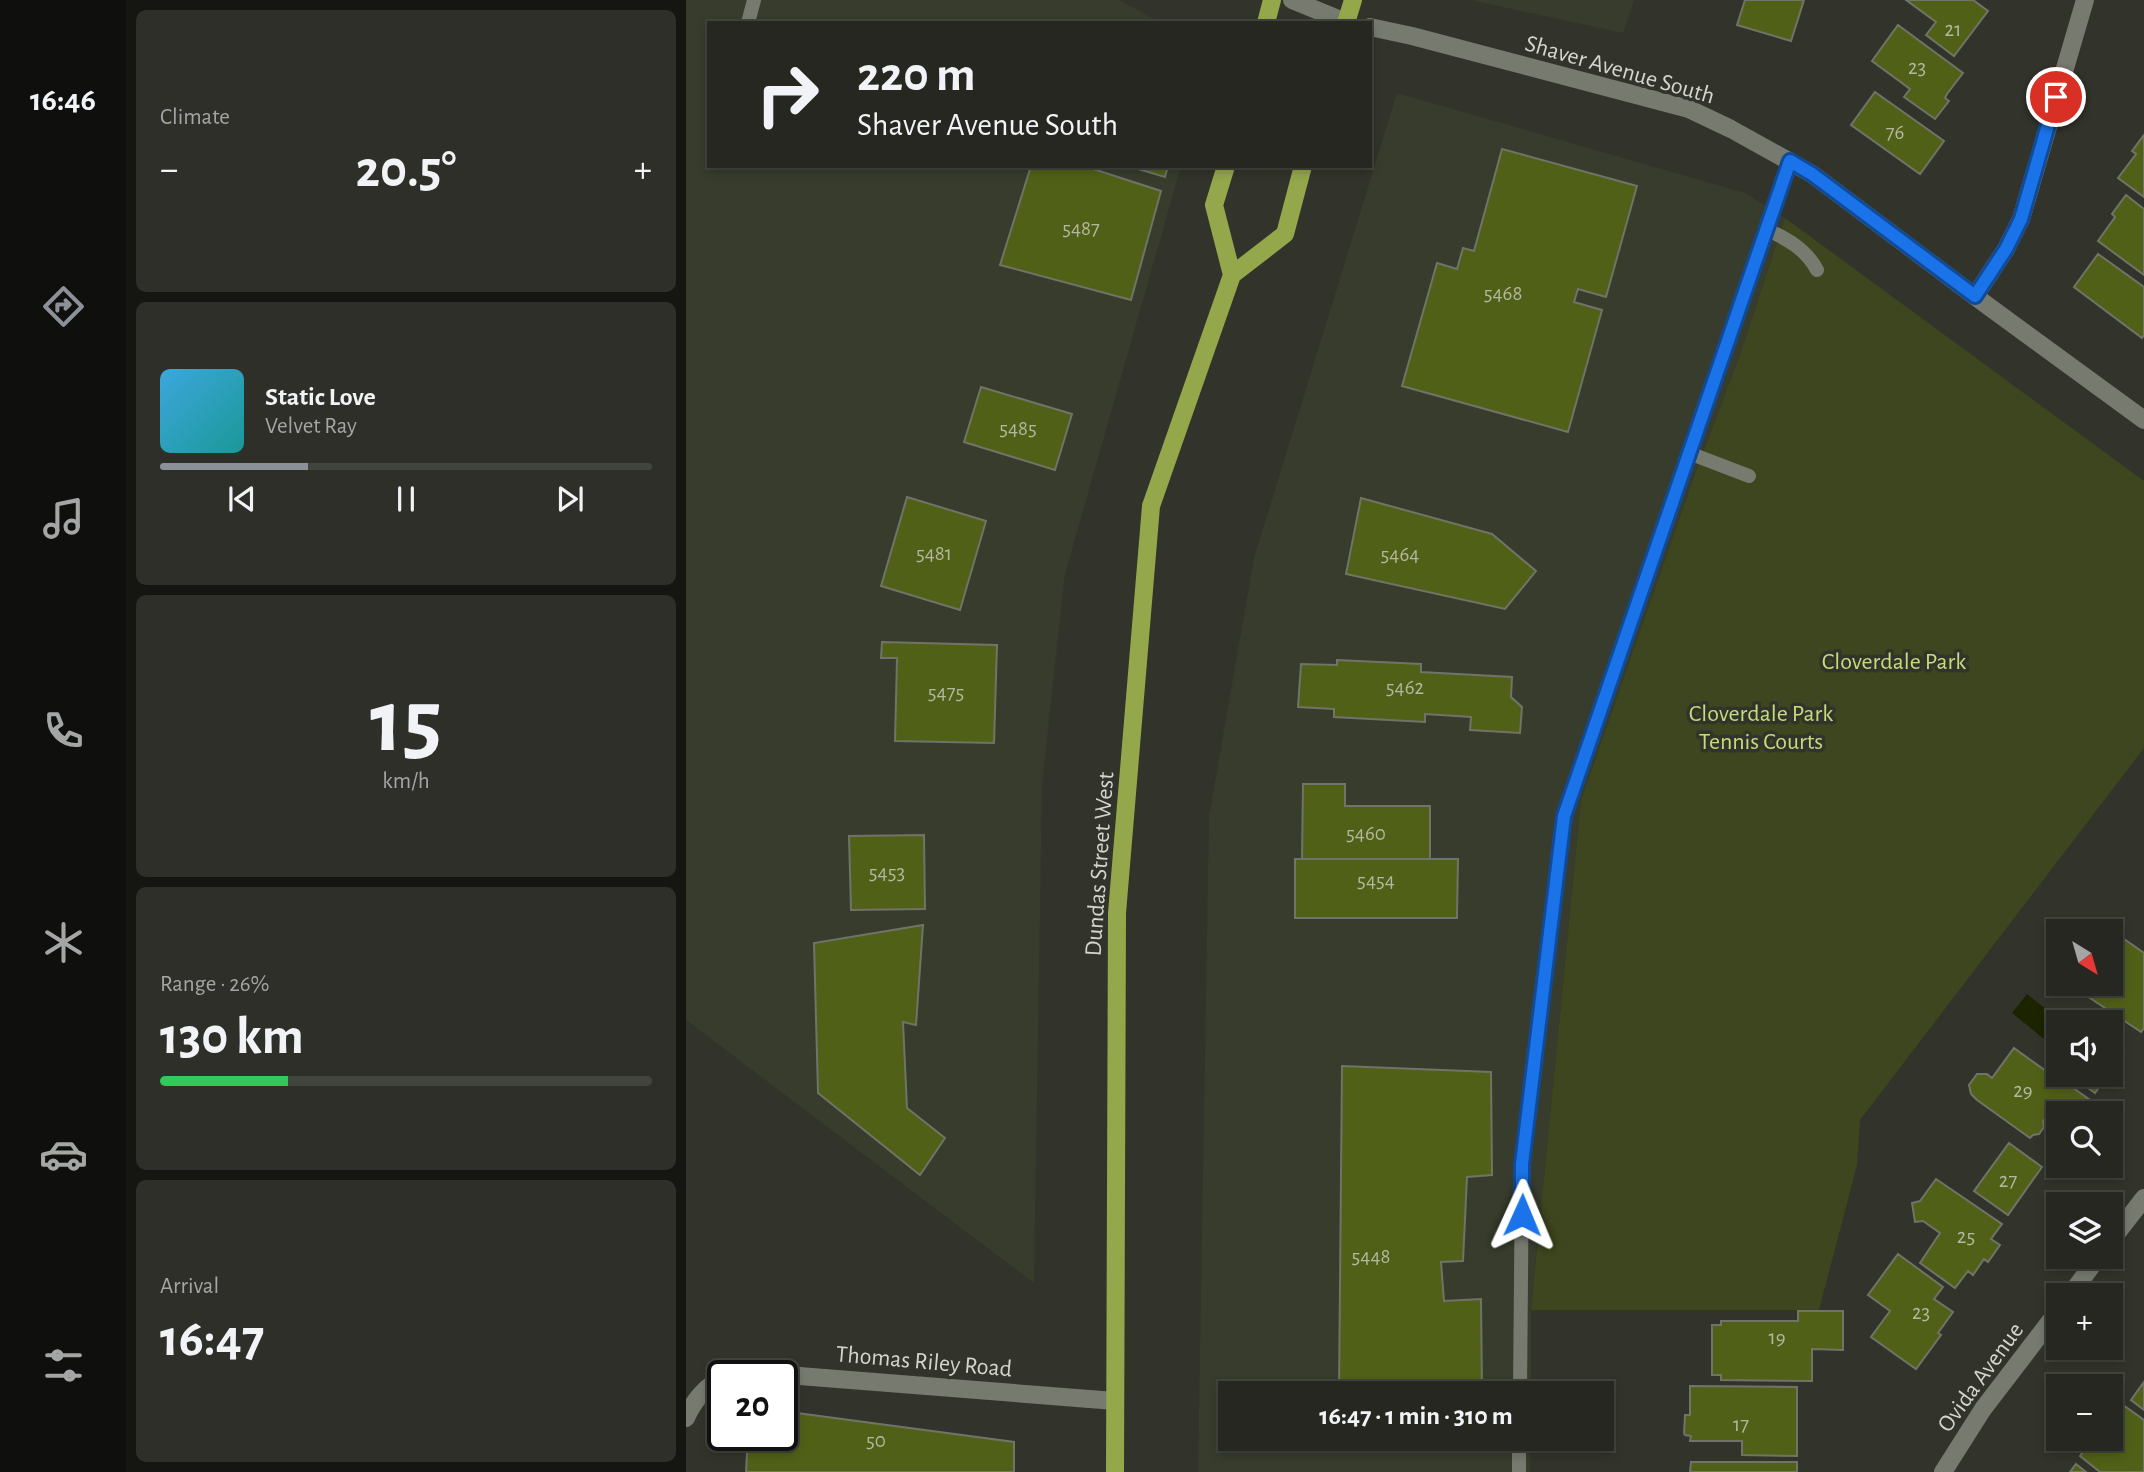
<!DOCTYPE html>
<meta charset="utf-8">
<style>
:root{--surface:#262720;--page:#2e2f29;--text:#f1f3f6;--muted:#a4a5a5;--line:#42443e;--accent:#8c9099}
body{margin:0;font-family:"Alegreya Sans",sans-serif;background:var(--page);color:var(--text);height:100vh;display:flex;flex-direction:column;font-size:26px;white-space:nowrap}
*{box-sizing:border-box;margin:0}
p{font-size:23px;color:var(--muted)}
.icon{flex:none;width:38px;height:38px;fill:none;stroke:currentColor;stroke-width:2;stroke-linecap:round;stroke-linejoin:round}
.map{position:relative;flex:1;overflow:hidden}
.details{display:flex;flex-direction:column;gap:10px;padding:10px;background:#151512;width:560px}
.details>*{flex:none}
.banner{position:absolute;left:21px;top:21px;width:665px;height:147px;border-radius:0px;box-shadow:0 4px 10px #0003,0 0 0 2px var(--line);background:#262720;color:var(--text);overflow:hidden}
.needle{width:46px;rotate:143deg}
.fabs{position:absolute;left:1360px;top:919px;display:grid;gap:14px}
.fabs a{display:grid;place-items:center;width:77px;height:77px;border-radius:0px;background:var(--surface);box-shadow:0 4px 10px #0003,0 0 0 2px var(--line);font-size:35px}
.speed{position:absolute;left:21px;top:1360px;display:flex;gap:14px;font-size:35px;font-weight:700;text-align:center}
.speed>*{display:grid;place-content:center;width:91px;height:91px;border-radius:50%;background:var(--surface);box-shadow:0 4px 10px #0003,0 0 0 2px var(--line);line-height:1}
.speed .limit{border:4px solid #111;border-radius:10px;background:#fff;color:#111}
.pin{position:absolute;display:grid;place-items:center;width:60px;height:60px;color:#fff;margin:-30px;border:4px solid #fff;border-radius:50%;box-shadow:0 2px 7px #0007}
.me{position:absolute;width:77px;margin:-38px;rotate:1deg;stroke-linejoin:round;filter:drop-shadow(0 0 5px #0008)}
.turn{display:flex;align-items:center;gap:24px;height:147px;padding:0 35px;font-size:32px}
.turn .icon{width:91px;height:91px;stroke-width:2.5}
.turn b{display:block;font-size:49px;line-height:60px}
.big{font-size:52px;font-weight:700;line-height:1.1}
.details .tile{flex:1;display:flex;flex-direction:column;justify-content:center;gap:10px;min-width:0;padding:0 24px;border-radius:10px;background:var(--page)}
.details .dial{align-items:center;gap:0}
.dial b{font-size:91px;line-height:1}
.song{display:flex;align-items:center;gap:21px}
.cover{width:84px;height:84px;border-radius:10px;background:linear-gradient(135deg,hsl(200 70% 55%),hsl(180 70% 35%))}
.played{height:7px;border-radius:4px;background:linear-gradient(90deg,var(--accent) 30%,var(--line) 30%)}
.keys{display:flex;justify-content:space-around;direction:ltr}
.heat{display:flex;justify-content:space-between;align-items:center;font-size:38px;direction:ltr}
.charge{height:10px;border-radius:5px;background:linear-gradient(90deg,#34c759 26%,var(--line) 0)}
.trip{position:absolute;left:532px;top:1381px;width:396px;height:70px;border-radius:0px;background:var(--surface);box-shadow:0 4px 10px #0003,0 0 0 2px var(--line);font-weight:700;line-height:70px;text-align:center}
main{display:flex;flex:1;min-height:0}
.tabs{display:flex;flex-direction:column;width:126px;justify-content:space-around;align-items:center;background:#0f100d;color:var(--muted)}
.tabs .icon{width:49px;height:49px}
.tabs .on{color:var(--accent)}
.tabs b{font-size:32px;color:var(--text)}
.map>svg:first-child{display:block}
.built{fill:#373c2c}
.green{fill:#3d461e}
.water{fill:#1b2300}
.building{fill:#516017;stroke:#707368;stroke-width:2}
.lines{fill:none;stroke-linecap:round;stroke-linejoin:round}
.service{stroke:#777a6f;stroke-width:14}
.minor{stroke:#777a6f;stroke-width:18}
.tertiary{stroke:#777a6f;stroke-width:18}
.primary{stroke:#94a74b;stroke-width:18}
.route-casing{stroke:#114b97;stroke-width:18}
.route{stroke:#1a73e8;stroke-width:12}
.labels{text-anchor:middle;stroke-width:7;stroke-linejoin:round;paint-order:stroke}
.number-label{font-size:21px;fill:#b3b8a1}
.street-label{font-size:24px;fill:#d4d5cf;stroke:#32342b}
.park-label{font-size:24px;fill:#c4dd7a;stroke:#32342b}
</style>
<main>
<nav class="tabs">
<b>16:46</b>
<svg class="icon on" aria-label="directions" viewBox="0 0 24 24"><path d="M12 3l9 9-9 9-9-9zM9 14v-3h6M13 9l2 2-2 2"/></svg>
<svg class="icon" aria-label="music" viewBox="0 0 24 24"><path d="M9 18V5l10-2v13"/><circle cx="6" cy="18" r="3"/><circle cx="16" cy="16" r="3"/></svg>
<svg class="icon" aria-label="phone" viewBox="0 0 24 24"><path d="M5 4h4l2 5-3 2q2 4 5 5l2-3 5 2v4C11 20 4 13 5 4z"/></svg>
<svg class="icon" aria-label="climate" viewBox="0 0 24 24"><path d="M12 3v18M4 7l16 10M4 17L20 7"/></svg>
<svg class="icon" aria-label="car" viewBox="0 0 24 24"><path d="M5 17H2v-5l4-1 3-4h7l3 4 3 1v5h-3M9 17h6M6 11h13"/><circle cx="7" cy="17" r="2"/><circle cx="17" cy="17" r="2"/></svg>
<svg class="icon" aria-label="filters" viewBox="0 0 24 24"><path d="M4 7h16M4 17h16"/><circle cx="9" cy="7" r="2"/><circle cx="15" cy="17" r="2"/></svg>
</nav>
<section class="details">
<div class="tile"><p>Climate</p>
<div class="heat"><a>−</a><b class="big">20.5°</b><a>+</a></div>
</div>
<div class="tile">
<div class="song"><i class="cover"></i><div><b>Static Love</b><p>Velvet Ray</p></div></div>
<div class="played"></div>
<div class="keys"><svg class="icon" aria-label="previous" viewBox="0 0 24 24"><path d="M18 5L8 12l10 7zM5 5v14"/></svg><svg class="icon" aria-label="pause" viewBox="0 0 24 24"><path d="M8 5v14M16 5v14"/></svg><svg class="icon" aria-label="next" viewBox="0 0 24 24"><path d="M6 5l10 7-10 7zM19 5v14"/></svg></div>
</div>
<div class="tile dial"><b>15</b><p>km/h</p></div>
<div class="tile"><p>Range · 26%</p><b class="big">130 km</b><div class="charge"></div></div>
<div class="tile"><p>Arrival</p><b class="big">16:47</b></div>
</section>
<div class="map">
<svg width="1458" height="1472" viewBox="0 0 1458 1472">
<rect width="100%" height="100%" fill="#32342b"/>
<path class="built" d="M0,0H433L476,23H23V166H495L379,574L356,784L348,1283L0,1020Z
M785,0H948L937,33Z
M711,93L1059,193L1099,218L1055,352L1010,471L895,800L845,1310V1393H544V1438L845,1439L844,1472H512L523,817L568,558Z"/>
<path class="green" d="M1099,218L1458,481V748L1174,1120L1171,1165L1133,1310H845L895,800L1010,471L1055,352Z"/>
<path class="water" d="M1341,994L1376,1022H1372V1032L1363,1043L1326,1013Z"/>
<path class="building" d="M1059,0H1118L1105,41L1051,25Z
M1220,0H1287L1302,11L1268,56L1240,35L1250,22Z
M1212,25L1277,73L1261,94L1259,98L1263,101L1249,119L1218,97L1224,89L1186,61Z
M1189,92L1258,141L1234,174L1165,125Z
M1458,135V197L1432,178L1450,154L1446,151Z
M816,149L951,186L920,297L892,289L888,302L916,310L882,432L716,386L751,263L771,269L777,248L788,251Z
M345,166H398L475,191L445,300L314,265Z
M442,166H482L479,177Z
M1440,195L1458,209V275L1412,241L1429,217L1426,214Z
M1412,254L1458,287V335L1456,338L1388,287Z
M295,387L386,414L369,470L278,442Z
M221,497L300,521L274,610L195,586Z
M675,498L806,534L850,571L819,609L660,574Z
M196,642L311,645L308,743L209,741L211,658H195Z
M651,660L735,664V672L826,677L825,697L836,707L834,733L784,730L785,717L739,714V722L648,717V709L612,707L615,664L651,665Z
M617,784H659V806H744V859H616Z
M238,835L239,909L165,910L163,836Z
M609,859H772L771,918H609Z
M237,925L230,1025L217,1022L221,1108L259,1138L234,1175L132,1093L128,943Z
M1431,934L1458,953V1028L1455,1032L1401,996L1410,984H1424V963L1430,956L1424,952V943Z
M1424,1042L1438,1053L1430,1065L1433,1067L1425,1078L1421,1076L1409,1093L1383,1074H1424Z
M1372,1047V1065L1363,1059Z
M1328,1048L1378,1084L1379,1082L1404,1100L1395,1113H1372V1117L1365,1112L1357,1121L1358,1127L1353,1134L1347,1135L1344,1138L1291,1100L1285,1094L1283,1085L1291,1074H1301L1306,1078Z
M656,1066L805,1072L806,1175L781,1177L777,1261L755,1262L758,1301L795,1299L796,1393H653Z
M1323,1143L1356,1167L1322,1215L1288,1191Z
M1250,1179L1316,1224L1305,1239L1314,1245L1302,1262L1298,1259L1287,1275L1282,1271L1269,1288L1234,1263L1254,1233L1237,1221L1229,1222L1226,1203L1234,1201Z
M1212,1254L1257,1287L1248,1299L1267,1312L1252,1333L1255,1335L1230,1369L1185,1337L1204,1311L1182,1295Z
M1112,1311H1157V1350L1126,1349V1381L1035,1380V1375H1026V1325H1035V1321H1112Z
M1458,1382V1410L1445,1400Z
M1004,1386L1111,1387V1456L1056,1455V1441H1004L1005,1436L999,1435L998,1433L999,1415H1004Z
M1433,1402L1458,1420V1472H1414L1394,1456L1404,1442L1424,1438V1413Z
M96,1411L328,1442V1472H60L62,1435H96Z
M675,1438H764L676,1442Z
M1005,1462H1111V1472H1004Z
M1390,1464L1400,1472H1384Z"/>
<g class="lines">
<path class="service" d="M62,23L68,0
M1080,229C1101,239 1120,249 1131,270
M1003,453L1063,476
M834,1393L836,1164L878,816L1104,161
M833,1472V1438"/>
<path class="minor" d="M1289,296L1320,249L1335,219L1399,0
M1424,1242L1458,1198
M1384,1295L1413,1256
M42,1376L47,1374H88L429,1401
M0,1418C7,1402 20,1385 37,1378
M1257,1472L1297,1409L1372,1311"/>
<path class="tertiary" d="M606,0L662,23
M684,27L726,36L1003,109L1045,129L1126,174L1298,303L1458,420"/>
<path class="primary" d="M580,23L586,0
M660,23L667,0
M540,166L528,205L546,275
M429,1472L431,913L465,506L546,275L599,234L617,166"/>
</g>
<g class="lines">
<defs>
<path id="route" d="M836,1215V1164L878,816L1104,161L1126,174L1289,296L1320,249L1335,219L1370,97"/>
</defs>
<use href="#route" class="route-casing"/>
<use href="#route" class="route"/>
</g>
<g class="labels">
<g class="number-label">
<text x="1267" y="36">21</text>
<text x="1231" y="74">23</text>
<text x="1209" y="139">76</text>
<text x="395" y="235">5487</text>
<text x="817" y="300">5468</text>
<text x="332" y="435">5485</text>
<text x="248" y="560">5481</text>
<text x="714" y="561">5464</text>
<text x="719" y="694">5462</text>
<text x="260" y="699">5475</text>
<text x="680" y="840">5460</text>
<text x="201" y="879">5453</text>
<text x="690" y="887">5454</text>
<text x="1337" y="1097">29</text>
<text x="1322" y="1187">27</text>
<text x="1280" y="1243">25</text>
<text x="685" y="1263">5448</text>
<text x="1235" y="1319">23</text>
<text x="1091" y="1344">19</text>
<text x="1055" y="1431">17</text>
<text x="190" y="1447">50</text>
</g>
<g class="street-label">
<text transform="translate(934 69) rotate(16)" y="8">Shaver Avenue South</text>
<text transform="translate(413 864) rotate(-86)" y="8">Dundas Street West</text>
<text transform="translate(238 1361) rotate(5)" y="8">Thomas Riley Road</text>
<text transform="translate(1294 1377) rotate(-54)" y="8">Ovida Avenue</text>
</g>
<g class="park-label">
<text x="1208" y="669">Cloverdale Park</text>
<text x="1075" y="721">Cloverdale Park<tspan x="1075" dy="28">Tennis Courts</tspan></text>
</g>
</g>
</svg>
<div class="fabs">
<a><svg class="needle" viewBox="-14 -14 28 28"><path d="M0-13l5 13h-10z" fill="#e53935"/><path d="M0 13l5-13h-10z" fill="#a4a5a5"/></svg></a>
<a><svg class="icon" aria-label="sound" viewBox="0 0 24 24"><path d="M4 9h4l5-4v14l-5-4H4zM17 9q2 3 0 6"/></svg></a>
<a><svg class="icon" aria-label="search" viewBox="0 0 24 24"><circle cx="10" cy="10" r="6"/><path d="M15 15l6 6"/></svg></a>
<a><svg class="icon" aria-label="layers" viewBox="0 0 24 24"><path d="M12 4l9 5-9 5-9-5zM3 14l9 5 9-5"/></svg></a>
<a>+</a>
<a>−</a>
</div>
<div class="speed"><div class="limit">20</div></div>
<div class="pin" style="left:1370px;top:97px;background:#d93025"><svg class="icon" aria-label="arrive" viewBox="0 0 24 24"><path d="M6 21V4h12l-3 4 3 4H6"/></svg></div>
<svg class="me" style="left:836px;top:1215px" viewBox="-20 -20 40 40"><path d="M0-17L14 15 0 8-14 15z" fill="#1a73e8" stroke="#fff" stroke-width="4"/></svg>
<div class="trip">16:47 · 1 min · 310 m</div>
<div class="banner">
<div class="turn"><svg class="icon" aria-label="right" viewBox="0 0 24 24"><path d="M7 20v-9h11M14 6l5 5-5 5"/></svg><div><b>220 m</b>Shaver Avenue South</div></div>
</div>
</div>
</main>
